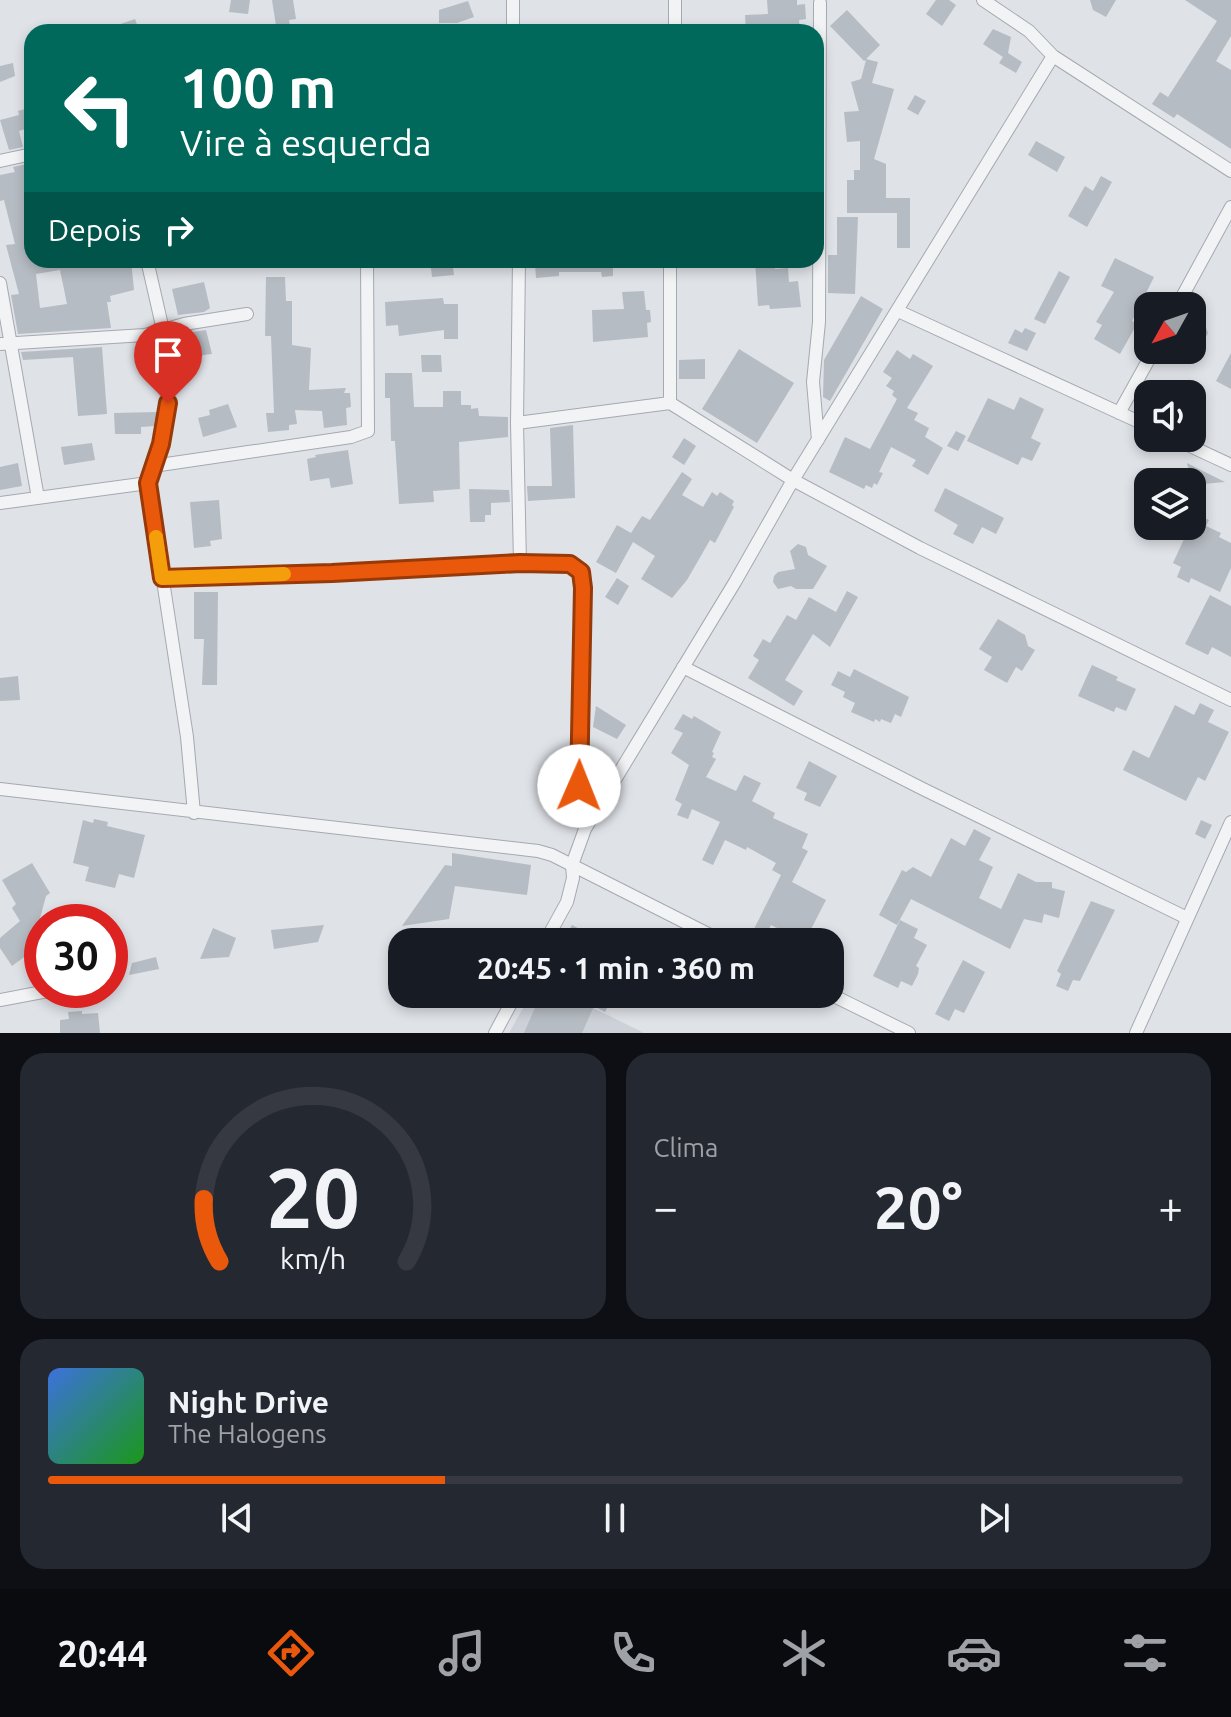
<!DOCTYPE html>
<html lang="pt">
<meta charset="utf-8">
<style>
:root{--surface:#171b24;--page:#242831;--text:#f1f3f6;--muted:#9ea1a6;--line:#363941;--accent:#ea580c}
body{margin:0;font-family:Ubuntu,sans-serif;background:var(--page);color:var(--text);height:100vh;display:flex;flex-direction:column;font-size:30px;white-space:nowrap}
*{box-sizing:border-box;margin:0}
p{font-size:26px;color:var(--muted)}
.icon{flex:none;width:44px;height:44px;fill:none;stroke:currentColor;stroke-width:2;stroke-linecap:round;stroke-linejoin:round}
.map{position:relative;height:1033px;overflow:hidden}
.sheet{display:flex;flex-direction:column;gap:20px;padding:20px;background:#0d0f14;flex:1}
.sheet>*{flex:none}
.top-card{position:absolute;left:24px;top:24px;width:800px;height:244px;border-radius:24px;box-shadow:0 4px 12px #0003;background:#00695c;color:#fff;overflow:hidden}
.needle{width:52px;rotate:230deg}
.fabs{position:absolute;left:1134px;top:292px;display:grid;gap:16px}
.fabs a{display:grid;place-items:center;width:72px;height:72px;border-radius:16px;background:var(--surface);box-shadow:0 4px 12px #0003;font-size:40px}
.speed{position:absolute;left:24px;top:904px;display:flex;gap:16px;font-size:40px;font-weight:700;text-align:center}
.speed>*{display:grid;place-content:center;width:104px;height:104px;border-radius:50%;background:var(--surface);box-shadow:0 4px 12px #0003;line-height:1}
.speed .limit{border:12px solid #d22;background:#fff;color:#111}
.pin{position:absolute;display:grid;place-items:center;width:68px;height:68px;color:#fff;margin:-82px -34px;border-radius:50% 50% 50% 0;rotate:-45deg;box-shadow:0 0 8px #0007}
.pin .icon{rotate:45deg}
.me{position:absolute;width:88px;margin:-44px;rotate:1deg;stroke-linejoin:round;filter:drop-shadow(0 0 6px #0008)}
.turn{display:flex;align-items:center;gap:28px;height:168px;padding:0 24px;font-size:36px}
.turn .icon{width:104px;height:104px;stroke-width:2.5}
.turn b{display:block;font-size:56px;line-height:68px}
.then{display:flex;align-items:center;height:76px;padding:0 24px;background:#0003;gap:16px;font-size:30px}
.big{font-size:60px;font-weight:700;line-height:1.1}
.sheet .tile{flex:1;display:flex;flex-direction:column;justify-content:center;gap:12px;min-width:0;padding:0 28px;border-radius:24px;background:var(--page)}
.sheet .dial{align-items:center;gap:0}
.dial svg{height:208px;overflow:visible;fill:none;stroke:var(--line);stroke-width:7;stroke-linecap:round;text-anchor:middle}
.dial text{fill:var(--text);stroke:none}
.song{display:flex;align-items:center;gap:24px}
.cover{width:96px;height:96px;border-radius:12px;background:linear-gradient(135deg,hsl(220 70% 55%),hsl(120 70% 35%))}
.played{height:8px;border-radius:4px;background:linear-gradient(90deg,var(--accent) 35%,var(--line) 35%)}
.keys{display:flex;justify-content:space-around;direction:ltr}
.heat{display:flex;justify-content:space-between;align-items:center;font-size:44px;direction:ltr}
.sheet .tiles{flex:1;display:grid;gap:20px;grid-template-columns:1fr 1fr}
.tile:last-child{grid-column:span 2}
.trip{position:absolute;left:388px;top:928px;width:456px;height:80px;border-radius:24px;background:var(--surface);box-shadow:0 4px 12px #0003;font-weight:700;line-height:80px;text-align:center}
.menu{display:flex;height:128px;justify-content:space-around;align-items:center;background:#090b0e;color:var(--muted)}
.menu .icon{width:56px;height:56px}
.menu .selected{color:var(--accent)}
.menu b{font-size:36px;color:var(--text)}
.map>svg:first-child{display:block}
.built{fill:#cdd1d8}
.building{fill:#b6bcc3;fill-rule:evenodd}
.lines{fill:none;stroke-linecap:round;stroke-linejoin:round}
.minor-casing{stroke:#a5a9b0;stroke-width:14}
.minor{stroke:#f1f3f5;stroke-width:12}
.route-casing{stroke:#983908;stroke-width:20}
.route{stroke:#ea580c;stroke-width:14}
.slow{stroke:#f59e0b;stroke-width:14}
</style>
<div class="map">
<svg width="1231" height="1033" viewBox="0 0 1231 1033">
<rect width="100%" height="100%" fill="#dfe2e7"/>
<path class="built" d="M531,994H565L644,1033H509Z"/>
<path class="building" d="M231,0H250L248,14L229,12Z
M272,0H293L296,19L289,20L291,32H277Z
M767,0H797V5L805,4L806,19L799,20L800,31L746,32L745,15L768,14Z
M936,0H949L956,5L942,26L926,14Z
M1090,0H1116L1106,17L1093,10Z
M1185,0H1231V36L1216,61L1231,70V149L1177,114L1174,118L1152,104L1160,92L1168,97L1217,21Z
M468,1L474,17L457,23H439V10Z
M847,10L880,45L866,59L878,62L872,83L894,89L874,159L886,164V198H910V248H897V213H847V180H854V170H860V141L847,142L844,112L859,111L851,82L861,79L866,60L864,61L830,26Z
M135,19L140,32H103V30Z
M993,29L1011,37L1008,53L1022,62L1016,73L999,63L1003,57L983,44Z
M13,63L15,76L0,82V66Z
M915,95L926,101L918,115L907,109Z
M32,107V127L19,131L23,147L9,150L0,120L19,115L18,111Z
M1036,141L1065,157L1057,172L1028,155Z
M32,163V194L29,195L32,207V260H131L134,290L110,296L111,302H107L111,328L18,334L11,295L19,294L6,245L15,244L4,200L0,201V175L15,172L13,167ZM60,270L67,304L40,308L36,274Z
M1101,176L1112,182L1087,227L1068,216L1085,186L1093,191Z
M837,217H858L855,294L828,293V255H837Z
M1115,258L1154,277L1132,321L1137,324L1120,354L1094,339L1102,325L1096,322L1114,292L1101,286Z
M430,260H452L454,275L432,277Z
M584,260H613V276L602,277L601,272H559V276L536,278L535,264Z
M755,260H774L775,269L788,268L789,282L798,281L801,307L770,309L769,305L758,306Z
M1059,271L1070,277L1045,324L1034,319Z
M266,277H285L286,301H292V345L311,348L309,390L346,388L344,393H350L351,407L346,408L347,425L324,428L322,411L295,410L297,424L289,425V430L268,432L266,413H274L271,336H265Z
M204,282L210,308L204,312L178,315L172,289Z
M644,291L646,310H650L651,322L647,323L648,337L593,342L592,310L624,309L622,292Z
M861,296L883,309L830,401L823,397L824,360Z
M443,298L444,304H458V339H444V330L399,336L398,325L386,326L385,302Z
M1192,319L1205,325L1208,333L1204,340L1192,344Z
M1025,328L1036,333L1027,351L1008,343L1015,329L1022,333Z
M206,330L212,354L188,357L186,333Z
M102,347L107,414L78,416L73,357L23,360L21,352Z
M739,349L794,383L757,443L702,409Z
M897,350L910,359L913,354L933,366L907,408L918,413L914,420L929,428L925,437L943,448L928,475L912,466L916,460L891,447L879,472L883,473L877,485L874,483L872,488L866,485L864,489L829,472L845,437L870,449L897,399L892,395L894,391L886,386L892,378L883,372Z
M1231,353V389L1216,381Z
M421,355H441L442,372H422Z
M705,359V379H679V360Z
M385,373H412L414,407H443V391H461V405H471V409L478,408L479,416L508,417V437L459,442L460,489L433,491L434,502L399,504L395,441H391L390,398H385Z
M1020,397L1044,409L1031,438L1041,443L1032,461L1022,457L1018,465L967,441L988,398L1014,410Z
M228,404L237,427L203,437L198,418L210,415L209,410Z
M157,412L155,426L141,427V434H115L114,413Z
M573,425L575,498L528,501L527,486H552L550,428Z
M956,431L966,436L958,451L947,446Z
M684,438L696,446L684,465L672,457Z
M92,443L95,460L64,465L61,447Z
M348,450L353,484L331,488L329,478L310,481L307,459L316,457L315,455Z
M18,463L22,486L0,490V467Z
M1187,463L1225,482L1192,485Z
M682,472L692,479L682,495L703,507L712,492L717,496L720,492L734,501L732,505L734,507L715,543L710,540L687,580L672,598L641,579L655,556L633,542L616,573L596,562L617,525L631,533L642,516L650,520Z
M945,488L1004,518L996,534L982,527L973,544L953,534L958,525L934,511Z
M469,489L509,490L510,502L491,503V515H485V522H470Z
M219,500L222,539L210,541L211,546L194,548L190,502Z
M1195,513L1209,520L1206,526L1221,533L1219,537L1231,543V568L1220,592L1191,578L1189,583L1177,577L1181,567L1173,563L1190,526H1192Z
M798,544L806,547L808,555L827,566L813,589H796L791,586L778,589L773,582L774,576L778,572L795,569L790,551Z
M617,578L629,586L618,605L605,597Z
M847,591L858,597L830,647L813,634L785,680L803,691L794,706L748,678L759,660L753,656L763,639L770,643L787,615L796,620L809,597L836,612Z
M194,592H218L217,685H202L204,639H194Z
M1210,595L1231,606V657L1212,647L1208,655L1185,644Z
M998,619L1025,635L1028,646L1035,650L1022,671L1016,667L1007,683L984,670L992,657L979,649Z
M1092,665L1118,677L1116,680L1136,689L1126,711L1116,707L1114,712L1078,696Z
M854,669L909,697L901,717L895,714L891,723L881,719L880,722L875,719L874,722L851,712L855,703L843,697L845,692L831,685L838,671L850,677Z
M18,676L20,700L0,701V678Z
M1200,703L1214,710L1208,722L1229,732L1205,781L1198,777L1186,801L1123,770L1133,750L1149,758L1175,705L1194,715Z
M596,706L626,725L617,739L593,727Z
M683,714L692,719L694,716L721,732L712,752L714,753L712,757L716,759L706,777L736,791L744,775L761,783L752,801L775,813L773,818L808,834L802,848L808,851L792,882L826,900L806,939L796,934L795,937L771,925L765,937L753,931L781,875L772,870L776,863L747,847L746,850L725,840L713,865L702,860L720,822L692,809L688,819L677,815L682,804L675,800L689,765L671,753L683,733L674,729Z
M809,761L837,776L820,807L804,800L807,793L796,788Z
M94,819L108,822L107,826L145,835L134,878L119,874L115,888L85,881L89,867L73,863L83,820L93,823Z
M1201,820L1212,825L1205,839L1195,834Z
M974,829L991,838L979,860L993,867L979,898L1001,909L1018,873L1036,882H1052V888L1065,891L1059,918L1044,914L1042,923L1024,919L1010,949L911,899L897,925L879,915L902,870L906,872L913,867L931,877L951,838L965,846Z
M452,853L531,865L527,895L455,886L449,919L402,926L445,865L452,866Z
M32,863L50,893L46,896L31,952L12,966L0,948V938L20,921L12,908L16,904L2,880Z
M1091,901L1115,910L1080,981L1073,980L1068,991L1056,986L1061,974L1057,971Z
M900,920L918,929L914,938L927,945L916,966L919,968L918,974L912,986L901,981L898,988L873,976Z
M324,925L318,942L274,949L271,930Z
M572,925L604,942H573L565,938Z
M213,928L236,938L229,957L200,959Z
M156,957L159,969L129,975L132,963Z
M963,960L985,972L964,1013L955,1009L949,1021L935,1014Z
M541,994H614L605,1012L594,1006L582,1033H524Z
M82,1011V1014L98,1013L100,1033H60V1020L69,1019L68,1012Z"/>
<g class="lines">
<defs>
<path id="minor" d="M513,0V32
M983,0L1029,31L1053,56L1231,171
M675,32V0
M0,161L32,154
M147,260L163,330V371L168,403L161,444L148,483L187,737L194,813
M519,260L517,423L520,563
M670,260V403
M0,283L38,498
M1177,306L1231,207
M898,311L1148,426
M0,344L145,335L184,324L247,314
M1119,413L1154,350
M517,423L670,403L793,480L920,548L1231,700
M1173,438L1231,465
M818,440L813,382L819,322L820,3
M153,466L351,437L368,431L367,260
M0,503L148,483
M162,578L332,573L520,563L570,564L578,568L583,578L579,786L580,807L585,829
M683,667L923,789L1187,918
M0,789L538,851L552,855L724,942
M545,942L567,902L573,878L572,865L585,829L735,582L793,480L1053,56
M110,979L115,978
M830,994L909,1033
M0,1000L53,990
M495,1033L516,994
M1136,1033L1231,822"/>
</defs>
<use href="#minor" class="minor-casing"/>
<use href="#minor" class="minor"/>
</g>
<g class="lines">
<defs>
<path id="route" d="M168,403L161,444L148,483L162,578L332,573L520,563L570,564L581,572L583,588L579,786"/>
</defs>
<use href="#route" class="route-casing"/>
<use href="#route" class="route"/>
<path class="slow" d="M156,537L162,578L284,574"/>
</g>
</svg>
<div class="fabs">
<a><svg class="needle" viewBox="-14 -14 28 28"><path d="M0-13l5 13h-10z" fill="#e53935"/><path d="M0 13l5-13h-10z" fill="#9ea1a6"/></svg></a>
<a><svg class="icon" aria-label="sound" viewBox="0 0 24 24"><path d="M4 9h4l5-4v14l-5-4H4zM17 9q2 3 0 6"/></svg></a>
<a><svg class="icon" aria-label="layers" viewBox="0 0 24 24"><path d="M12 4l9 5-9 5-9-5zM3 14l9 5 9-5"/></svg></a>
</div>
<div class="speed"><div class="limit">30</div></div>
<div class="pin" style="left:168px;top:403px;background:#d93025"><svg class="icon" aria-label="arrive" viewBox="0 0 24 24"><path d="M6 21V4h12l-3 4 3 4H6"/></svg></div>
<svg class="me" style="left:579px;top:786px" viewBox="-20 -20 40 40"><circle r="19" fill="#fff"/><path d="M0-13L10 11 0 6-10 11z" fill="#ea580c"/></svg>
<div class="trip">20:45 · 1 min · 360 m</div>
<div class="top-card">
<div class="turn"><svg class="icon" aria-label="left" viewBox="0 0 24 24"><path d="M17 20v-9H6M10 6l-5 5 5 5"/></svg><div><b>100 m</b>Vire à esquerda</div></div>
<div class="then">Depois<svg class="icon" aria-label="right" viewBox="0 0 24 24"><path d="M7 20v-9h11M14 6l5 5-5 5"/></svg></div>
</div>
</div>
<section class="sheet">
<div class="tiles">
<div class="tile dial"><svg viewBox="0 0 100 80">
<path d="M14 69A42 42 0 1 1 86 69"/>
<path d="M14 69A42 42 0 0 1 8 45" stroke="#ea580c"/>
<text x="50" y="56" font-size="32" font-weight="700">20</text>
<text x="50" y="72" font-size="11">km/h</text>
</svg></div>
<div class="tile"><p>Clima</p>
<div class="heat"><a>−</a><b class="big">20°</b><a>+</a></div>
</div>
<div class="tile">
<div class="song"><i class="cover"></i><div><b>Night Drive</b><p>The Halogens</p></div></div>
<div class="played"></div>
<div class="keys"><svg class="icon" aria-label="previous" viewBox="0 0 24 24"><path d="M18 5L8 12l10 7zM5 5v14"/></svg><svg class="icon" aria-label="pause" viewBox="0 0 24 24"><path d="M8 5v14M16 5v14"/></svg><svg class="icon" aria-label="next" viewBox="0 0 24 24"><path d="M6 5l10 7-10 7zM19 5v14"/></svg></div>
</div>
</div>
</section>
<nav class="menu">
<b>20:44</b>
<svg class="icon selected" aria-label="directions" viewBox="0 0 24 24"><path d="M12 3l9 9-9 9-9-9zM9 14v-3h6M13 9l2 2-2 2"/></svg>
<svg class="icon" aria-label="music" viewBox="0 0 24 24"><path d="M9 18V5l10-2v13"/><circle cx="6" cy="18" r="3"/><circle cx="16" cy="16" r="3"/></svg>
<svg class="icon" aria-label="phone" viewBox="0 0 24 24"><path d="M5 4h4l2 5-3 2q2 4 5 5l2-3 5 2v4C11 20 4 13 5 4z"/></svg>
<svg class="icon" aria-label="climate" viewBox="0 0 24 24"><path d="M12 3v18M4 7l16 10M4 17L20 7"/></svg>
<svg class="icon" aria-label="car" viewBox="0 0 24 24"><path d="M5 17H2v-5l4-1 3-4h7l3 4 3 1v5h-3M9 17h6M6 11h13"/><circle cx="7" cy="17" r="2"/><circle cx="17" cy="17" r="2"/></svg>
<svg class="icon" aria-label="filters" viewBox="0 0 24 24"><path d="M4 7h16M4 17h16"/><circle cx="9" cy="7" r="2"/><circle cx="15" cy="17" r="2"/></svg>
</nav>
